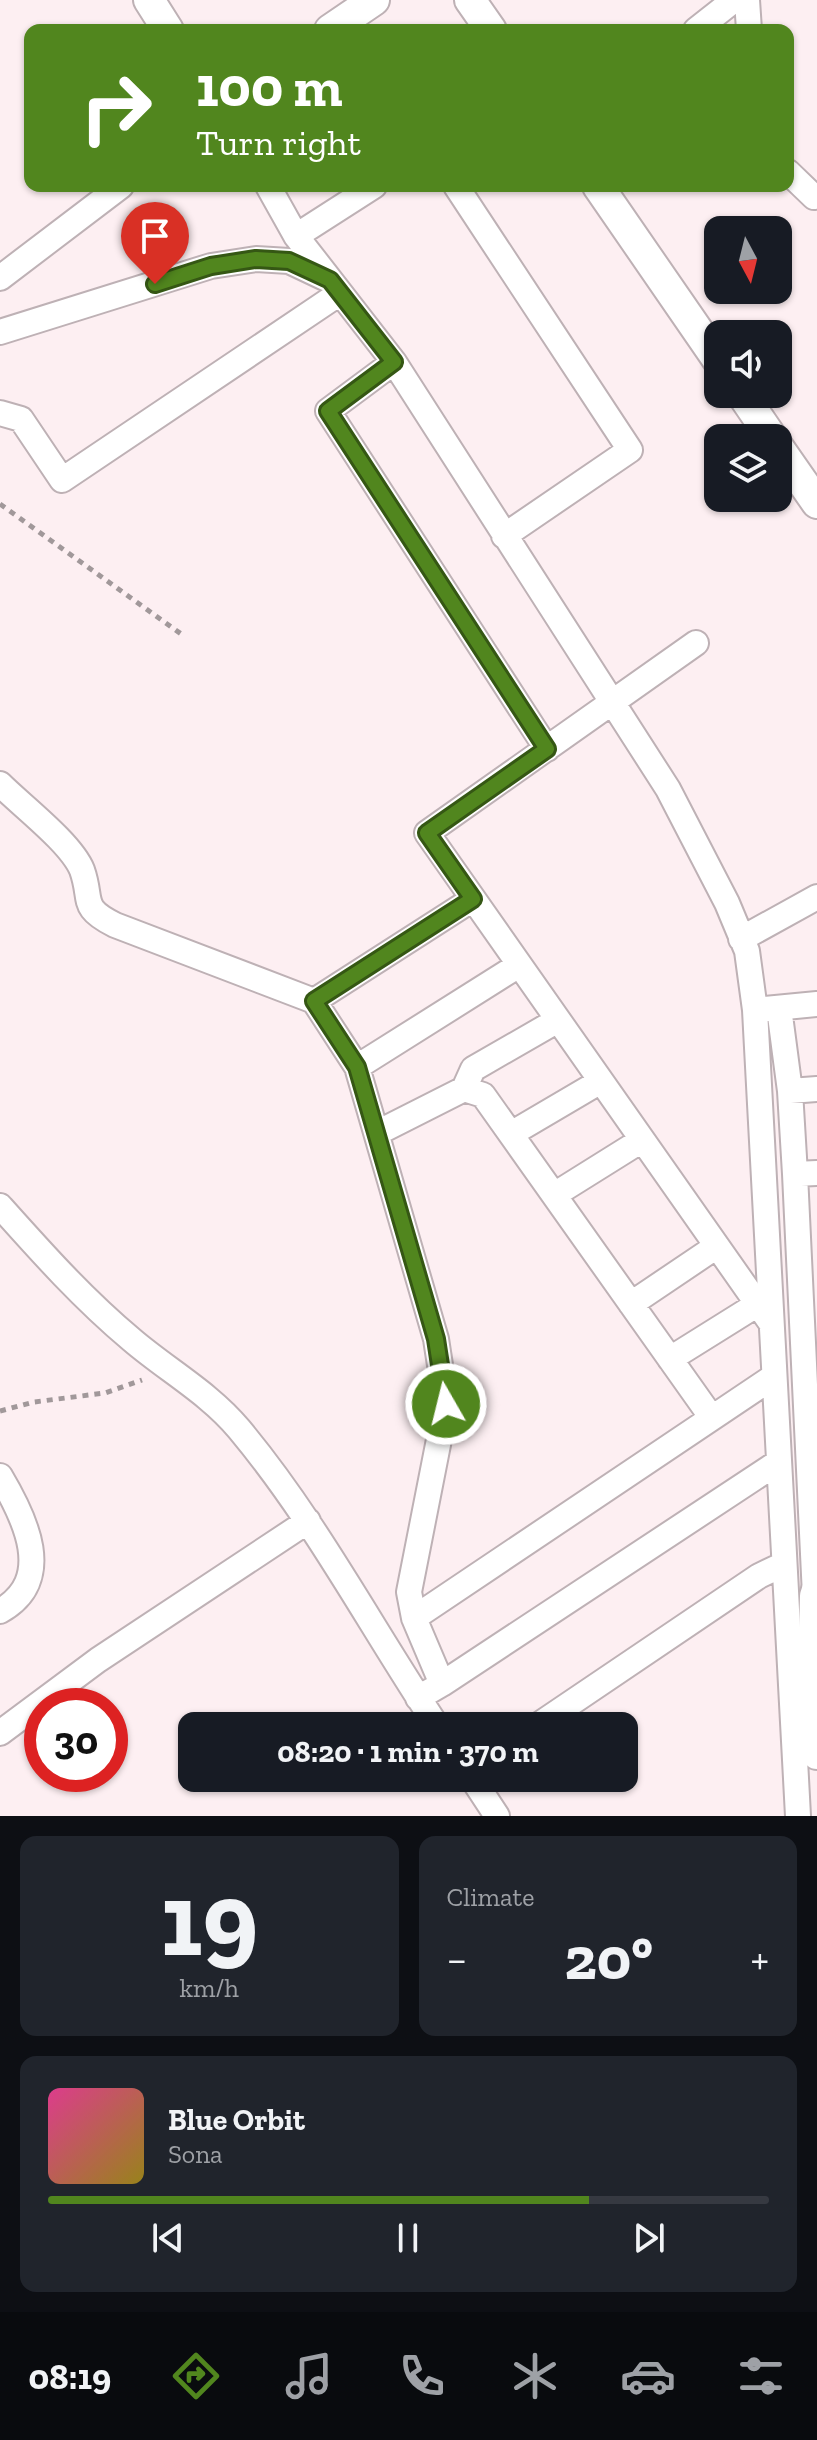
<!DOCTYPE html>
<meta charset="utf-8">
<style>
:root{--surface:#171b24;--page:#20242c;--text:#f1f3f6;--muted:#9ea1a6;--line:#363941;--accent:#51861e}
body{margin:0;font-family:"Zilla Slab",serif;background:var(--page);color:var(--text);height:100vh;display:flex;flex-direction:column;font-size:30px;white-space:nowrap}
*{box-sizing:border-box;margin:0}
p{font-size:26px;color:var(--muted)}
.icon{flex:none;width:44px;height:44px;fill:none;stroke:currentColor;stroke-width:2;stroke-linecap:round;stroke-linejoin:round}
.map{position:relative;height:1816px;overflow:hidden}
.panel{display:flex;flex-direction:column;gap:20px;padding:20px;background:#0d0f14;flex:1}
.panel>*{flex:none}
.hud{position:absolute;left:24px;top:24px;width:770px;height:168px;border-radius:16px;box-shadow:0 2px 6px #0004;background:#51861e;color:#fff;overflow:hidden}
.needle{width:52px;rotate:173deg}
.buttons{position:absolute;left:704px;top:216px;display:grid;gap:16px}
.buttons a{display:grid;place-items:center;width:88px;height:88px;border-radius:16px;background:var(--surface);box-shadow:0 2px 6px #0004;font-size:40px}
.speed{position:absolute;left:24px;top:1688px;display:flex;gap:16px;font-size:40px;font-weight:700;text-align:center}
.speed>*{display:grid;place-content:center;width:104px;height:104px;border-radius:50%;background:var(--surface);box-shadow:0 2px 6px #0004;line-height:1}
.speed .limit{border:12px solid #d22;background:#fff;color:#111}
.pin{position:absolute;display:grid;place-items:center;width:68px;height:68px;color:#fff;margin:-82px -34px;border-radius:50% 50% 50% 0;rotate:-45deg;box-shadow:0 0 8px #0007}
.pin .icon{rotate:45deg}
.me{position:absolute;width:88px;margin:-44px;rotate:352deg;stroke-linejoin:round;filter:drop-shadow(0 0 6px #0008)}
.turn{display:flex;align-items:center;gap:28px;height:168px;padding:0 40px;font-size:36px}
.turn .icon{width:104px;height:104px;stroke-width:2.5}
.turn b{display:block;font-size:56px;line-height:68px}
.big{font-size:60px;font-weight:800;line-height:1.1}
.panel .card{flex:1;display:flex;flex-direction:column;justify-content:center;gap:12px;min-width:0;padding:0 28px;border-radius:16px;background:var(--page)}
.panel .dial{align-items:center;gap:0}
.dial b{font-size:104px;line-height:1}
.song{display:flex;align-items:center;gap:24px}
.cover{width:96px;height:96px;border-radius:12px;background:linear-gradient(135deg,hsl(330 70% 55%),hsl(50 70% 35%))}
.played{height:8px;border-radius:4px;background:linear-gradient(90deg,var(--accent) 75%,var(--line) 75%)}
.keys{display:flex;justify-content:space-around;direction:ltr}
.heat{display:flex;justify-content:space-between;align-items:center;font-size:44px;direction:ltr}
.panel .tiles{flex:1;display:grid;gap:20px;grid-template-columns:1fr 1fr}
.card:last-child{grid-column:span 2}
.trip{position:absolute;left:178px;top:1712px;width:460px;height:80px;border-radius:16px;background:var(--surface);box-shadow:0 2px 6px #0004;font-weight:800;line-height:80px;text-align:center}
.dock{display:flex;height:128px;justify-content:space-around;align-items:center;background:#090b0e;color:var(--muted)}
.dock .icon{width:56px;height:56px}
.dock .on{color:var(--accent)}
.dock b{font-size:36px;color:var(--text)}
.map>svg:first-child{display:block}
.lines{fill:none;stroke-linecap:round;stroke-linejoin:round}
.minor-casing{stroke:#beb1b5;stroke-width:28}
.tertiary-casing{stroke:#beb1b5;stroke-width:34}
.path{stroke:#a1989a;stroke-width:5;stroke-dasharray:6 6;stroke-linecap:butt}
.minor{stroke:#fff;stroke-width:24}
.tertiary{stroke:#fff;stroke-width:30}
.route-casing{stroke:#355714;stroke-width:20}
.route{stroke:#51861e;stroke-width:14}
</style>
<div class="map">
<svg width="817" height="1816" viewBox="0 0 817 1816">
<rect width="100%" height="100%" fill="#fdeff2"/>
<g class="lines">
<defs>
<path id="minor" d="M747,0L749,30
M696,30L734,0
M788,172L814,197
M268,186L296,236L394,362L668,789L727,903L747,951L755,1010L798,1816
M456,186L630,450L504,536
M296,236L374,186
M0,278L121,186
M0,332L211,266L256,259L289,261L327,279
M394,362L328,411L547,749
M0,413L21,419L62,480L340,293
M696,643L427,833L771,1323
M0,784C22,806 71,843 82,870C93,901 79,907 115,925L314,1001L357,1067L436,1339L446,1404L409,1592L414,1618L442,1684L418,1698
M741,939L817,897
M314,1001L473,899
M779,1008L790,1091L795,1174
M765,1009L817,1004
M357,1067L519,965
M464,1089L473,1069L558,1020
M790,1091L817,1089
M377,1133L464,1089L483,1095L712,1418
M511,1134L601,1081
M554,1195L642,1140
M0,1206C42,1253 83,1299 132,1340C167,1370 209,1393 239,1429C315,1520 371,1627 437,1726
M631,1304L717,1246
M670,1359L758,1304
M0,1476C25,1518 56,1580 0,1611
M815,1596L795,1174L817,1173
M414,1618L773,1377
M442,1684L777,1463
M537,1726L759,1576L784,1564
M0,1733L98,1660L308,1521
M472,1778L497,1816"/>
<path id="tertiary" d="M149,0L168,30
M470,0L491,30
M330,30L374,0
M598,186L718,360
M742,394L772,438
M778,447L817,503
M817,1590L815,1596L813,1679L817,1754"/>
</defs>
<use href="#minor" class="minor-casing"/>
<use href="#tertiary" class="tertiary-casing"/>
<path class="path" d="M0,504L184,636
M0,1411L34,1402L105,1393L142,1380"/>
<use href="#minor" class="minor"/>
<use href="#tertiary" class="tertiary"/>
</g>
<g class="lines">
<defs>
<path id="route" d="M155,284L211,266L256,259L289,261L330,280L394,362L328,411L547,749L427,833L473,899L314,1001L357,1067L436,1339L446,1404"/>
</defs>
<use href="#route" class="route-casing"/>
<use href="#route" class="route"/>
</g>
</svg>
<div class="buttons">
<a><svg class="needle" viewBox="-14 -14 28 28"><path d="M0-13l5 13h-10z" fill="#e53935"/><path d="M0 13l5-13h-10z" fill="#9ea1a6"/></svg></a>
<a><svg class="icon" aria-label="sound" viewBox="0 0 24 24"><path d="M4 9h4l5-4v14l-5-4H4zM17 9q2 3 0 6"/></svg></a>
<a><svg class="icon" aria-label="layers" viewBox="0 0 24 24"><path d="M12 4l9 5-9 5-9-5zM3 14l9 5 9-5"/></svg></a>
</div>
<div class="speed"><div class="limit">30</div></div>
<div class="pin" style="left:155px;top:284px;background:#d93025"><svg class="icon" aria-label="arrive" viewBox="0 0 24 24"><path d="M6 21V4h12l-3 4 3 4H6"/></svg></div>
<svg class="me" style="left:446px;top:1404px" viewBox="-20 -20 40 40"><circle r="17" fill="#51861e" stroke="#fff" stroke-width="3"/><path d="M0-11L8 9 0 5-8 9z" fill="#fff"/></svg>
<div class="trip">08:20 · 1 min · 370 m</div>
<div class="hud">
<div class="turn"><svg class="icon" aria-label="right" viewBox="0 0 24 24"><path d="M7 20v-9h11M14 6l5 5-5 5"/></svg><div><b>100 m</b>Turn right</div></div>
</div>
</div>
<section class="panel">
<div class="tiles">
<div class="card dial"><b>19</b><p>km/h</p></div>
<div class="card"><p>Climate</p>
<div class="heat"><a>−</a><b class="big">20°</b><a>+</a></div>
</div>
<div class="card">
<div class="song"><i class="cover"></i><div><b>Blue Orbit</b><p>Sona</p></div></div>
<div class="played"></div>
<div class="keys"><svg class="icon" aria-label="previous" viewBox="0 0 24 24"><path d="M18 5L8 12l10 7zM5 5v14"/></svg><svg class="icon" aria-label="pause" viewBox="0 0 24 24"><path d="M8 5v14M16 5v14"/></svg><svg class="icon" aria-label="next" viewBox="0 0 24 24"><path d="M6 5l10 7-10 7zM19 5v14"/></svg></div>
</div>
</div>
</section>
<nav class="dock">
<b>08:19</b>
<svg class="icon on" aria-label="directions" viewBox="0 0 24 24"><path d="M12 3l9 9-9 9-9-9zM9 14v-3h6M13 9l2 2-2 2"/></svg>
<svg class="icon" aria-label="music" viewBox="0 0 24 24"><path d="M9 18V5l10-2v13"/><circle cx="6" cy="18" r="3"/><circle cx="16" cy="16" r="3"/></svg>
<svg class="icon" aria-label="phone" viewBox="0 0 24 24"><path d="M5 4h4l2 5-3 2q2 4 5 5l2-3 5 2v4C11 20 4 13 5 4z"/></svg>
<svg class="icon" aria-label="climate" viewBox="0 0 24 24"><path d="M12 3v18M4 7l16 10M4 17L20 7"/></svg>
<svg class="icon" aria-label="car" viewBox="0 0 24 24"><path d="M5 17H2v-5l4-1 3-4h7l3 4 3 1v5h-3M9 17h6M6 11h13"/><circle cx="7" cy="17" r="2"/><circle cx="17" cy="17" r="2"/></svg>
<svg class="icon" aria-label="filters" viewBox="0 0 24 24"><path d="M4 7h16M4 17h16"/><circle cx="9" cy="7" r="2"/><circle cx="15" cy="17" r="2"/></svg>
</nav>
